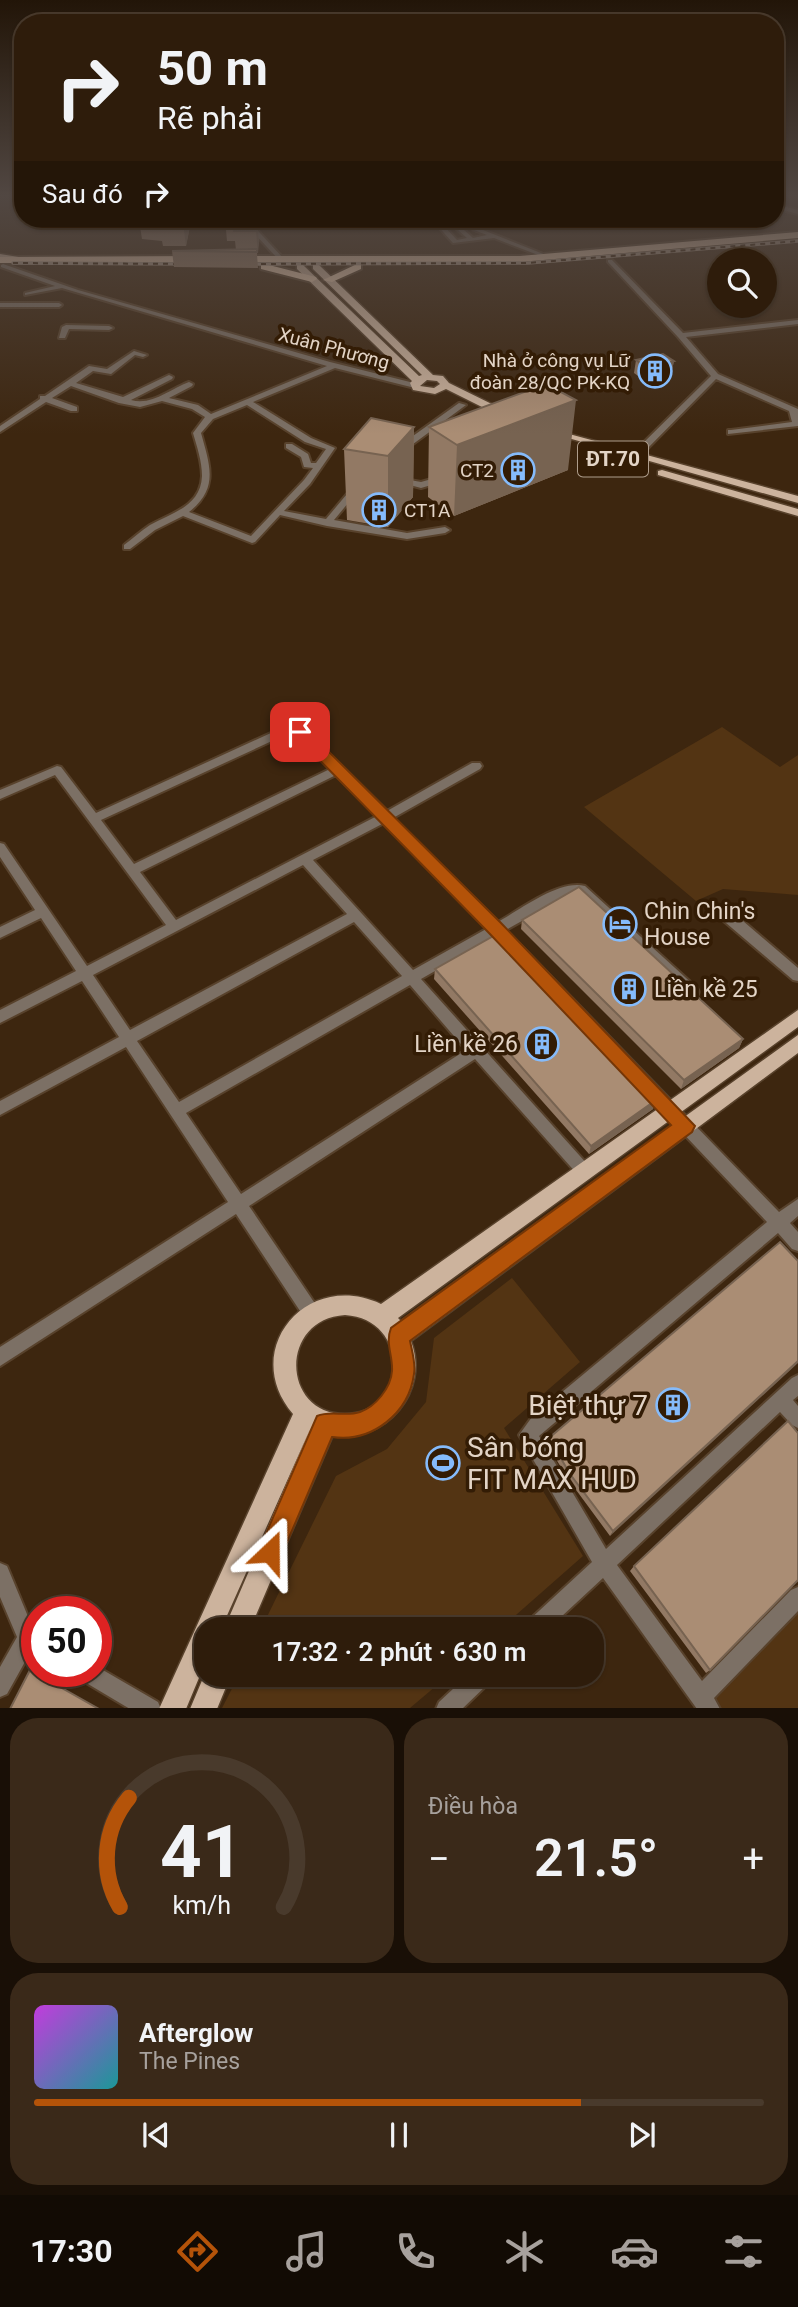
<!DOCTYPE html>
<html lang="vi">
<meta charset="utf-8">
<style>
:root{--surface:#2e1c0b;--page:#3a2919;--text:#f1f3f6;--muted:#a7a19d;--line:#493a2c;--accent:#b45309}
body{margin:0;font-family:Roboto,sans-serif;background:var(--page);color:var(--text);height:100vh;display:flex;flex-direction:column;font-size:26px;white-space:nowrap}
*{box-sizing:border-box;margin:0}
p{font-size:23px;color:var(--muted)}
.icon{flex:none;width:38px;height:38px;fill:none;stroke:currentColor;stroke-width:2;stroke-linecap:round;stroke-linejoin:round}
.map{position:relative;height:1708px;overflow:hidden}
.side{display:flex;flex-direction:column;gap:10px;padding:10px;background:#190f06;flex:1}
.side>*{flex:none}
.top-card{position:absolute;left:14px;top:14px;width:770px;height:214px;border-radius:28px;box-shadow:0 2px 5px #0004,0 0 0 2px var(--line);background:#2e1c0b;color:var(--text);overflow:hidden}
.buttons{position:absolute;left:707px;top:248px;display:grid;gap:14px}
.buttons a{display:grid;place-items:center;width:70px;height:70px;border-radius:50%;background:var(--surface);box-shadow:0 2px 5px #0004,0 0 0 2px var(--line);font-size:35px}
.speed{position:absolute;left:21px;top:1596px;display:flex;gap:14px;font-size:35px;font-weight:700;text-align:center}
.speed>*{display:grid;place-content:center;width:91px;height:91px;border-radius:50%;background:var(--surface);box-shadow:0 2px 5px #0004,0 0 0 2px var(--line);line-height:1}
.speed .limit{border:10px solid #d22;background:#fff;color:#111}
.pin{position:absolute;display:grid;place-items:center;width:60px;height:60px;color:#fff;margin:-30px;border-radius:14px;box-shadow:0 4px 10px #0006}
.me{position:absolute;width:77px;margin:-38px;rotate:23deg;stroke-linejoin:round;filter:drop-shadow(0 0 5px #0008)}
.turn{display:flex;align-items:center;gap:24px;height:147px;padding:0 28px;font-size:32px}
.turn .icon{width:91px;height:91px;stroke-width:2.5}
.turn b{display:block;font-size:49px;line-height:60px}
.then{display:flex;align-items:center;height:66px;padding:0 28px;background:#0003;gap:14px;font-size:26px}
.big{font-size:52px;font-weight:600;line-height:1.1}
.side .tile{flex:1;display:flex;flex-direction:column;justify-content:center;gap:10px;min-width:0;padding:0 24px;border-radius:28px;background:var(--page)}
.side .dial{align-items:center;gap:0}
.dial svg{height:182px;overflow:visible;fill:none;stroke:var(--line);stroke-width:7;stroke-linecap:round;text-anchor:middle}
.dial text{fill:var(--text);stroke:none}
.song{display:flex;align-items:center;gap:21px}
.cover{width:84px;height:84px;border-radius:10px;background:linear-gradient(135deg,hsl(290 70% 55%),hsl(180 70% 35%))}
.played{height:7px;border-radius:4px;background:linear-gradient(90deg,var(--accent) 75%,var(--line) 75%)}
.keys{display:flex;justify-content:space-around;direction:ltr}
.heat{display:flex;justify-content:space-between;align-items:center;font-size:38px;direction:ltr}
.side .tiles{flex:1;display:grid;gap:10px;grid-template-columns:1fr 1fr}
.tile:last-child{grid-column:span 2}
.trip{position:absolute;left:194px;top:1617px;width:410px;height:70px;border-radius:28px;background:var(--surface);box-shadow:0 2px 5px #0004,0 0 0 2px var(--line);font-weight:600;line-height:70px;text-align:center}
.tabs{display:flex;height:112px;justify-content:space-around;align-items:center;background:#120b04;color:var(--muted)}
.tabs .icon{width:49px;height:49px}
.tabs .selected{color:var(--accent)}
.tabs b{font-size:32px;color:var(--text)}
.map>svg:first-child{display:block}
.green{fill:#533413}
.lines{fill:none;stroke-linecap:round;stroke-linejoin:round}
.minor-casing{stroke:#58422c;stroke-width:4}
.major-casing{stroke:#58422c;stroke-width:3}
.highway-casing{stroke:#58422c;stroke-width:4}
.minor{fill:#7c7065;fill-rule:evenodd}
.major{fill:#ccb39d;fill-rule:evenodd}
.highway{fill:#ecceb3;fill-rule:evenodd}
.rail-casing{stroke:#ae9c8b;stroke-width:3.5}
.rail{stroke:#331c05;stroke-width:2;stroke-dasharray:5;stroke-linecap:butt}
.wall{fill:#927964}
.shaded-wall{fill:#776351}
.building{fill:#aa8d74;stroke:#776351;stroke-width:2}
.route{fill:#b45309;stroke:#753606;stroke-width:2}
.labels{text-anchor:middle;stroke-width:7;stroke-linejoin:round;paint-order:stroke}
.far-street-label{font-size:19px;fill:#e3d4c6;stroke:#331c05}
.far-poi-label{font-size:19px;fill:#e3d4c6;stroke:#331c05;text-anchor:end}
.shield{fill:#331c05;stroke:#ae9d8c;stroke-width:2}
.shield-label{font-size:21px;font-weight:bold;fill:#e3d4c6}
.poi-label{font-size:23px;fill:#e3d4c6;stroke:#331c05;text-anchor:start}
.near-poi-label{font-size:28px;fill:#e3d4c6;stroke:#331c05;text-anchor:end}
</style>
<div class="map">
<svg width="798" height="1709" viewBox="0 0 798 1709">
<rect width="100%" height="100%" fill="#3d260f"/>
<path class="green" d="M722,727L780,767L798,755V895L723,889L696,901L584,807Z
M512,1278L580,1362L504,1428L583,1556L500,1629H261L336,1476L387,1449L426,1402L434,1338Z
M798,1597V1708H710L701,1697Z
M239,1675H449L410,1708H222Z"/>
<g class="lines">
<defs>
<path id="minor" d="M775,204L798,210V214L775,208Z
M241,219H247L283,258V260H279Z
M465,219H479L472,221L478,228L551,257L546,258L494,238L453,243L436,224L441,223L457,240L467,238L450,223V221H454L473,238L487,235L474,230L465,221Z
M522,219H529L542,227L537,228Z
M563,219H571L572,220L569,222Z
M608,260H612L683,333L798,320V324L686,337L718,374L798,409V426L728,434V430H731L792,422L789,411L716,379L639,457H633V453L711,376L678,337L608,262Z
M3,264L78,290L330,362L418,384L419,386L415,388L335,368L253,402L311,438L335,448L310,484L284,511L326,519L352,488L355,487L359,490L334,520L407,533L445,527L450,530L445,533L407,539L327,526L280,515L255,542L252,543L183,516L155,530L130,549H124V545C132,539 141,531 150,525C172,513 201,506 202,476C202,461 197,447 193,433L205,417L192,409L162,401L140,407L119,403L71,386L52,398L77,407V411H71L46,402L0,432V426L40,399V396H45L89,366L107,369L134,351L147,355L143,357L135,355L111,374L93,371L76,383L123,397L169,375L173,377L172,379L131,400C152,406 170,389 189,382L193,384L192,386L169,398L198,405L211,414L327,366L62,288L25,295V293L55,286L1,267V265ZM247,405L305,442L326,449L316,463H311L308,454L292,444H286V448L301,457L304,467L313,468L304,480L251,536L189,512C219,488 210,466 201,433L213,419Z
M0,303H59L62,305L59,307H0Z
M66,325L109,326L113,328L109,330L69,329L65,338H59L62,327Z
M459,403L466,405L405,450H399V446Z
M442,476L446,479L445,481L421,488L395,481L399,478L421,482Z
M284,727L304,729L387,811L472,763H480L482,766L480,769L393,818L498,922C521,909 560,879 585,886L697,988L699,992L697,996L692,998L687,996L578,894L568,895L506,930L779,1212L798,1199V1216L790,1223L798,1232V1251L792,1249L778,1233L539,1436L606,1549L792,1378L798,1375V1396L793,1400L798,1406V1428L792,1425L780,1412L617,1565L702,1681L791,1590L798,1587V1611L714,1698L720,1709H697L603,1578L548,1629H524L527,1622L592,1562L519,1435L532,1417L767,1222L496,936L421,979L588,1165L591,1170L588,1175L583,1177L578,1175L475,1059L249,1206L318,1308L320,1314L318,1320L312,1322L306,1320L236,1214L0,1366V1347L228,1202L126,1047L0,1115V1101L119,1037L82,981L0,1023V1010L76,971L41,918L0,938V927L35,910L0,857V843L4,844L87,966L166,925L55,775L0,799V790L57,766L61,767L96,813ZM285,735L297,736L330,769L134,864L101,820ZM336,775L377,816L176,920L140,872ZM384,823L488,928L413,970L313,860ZM303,865L347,914L130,1030L93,975ZM354,922L402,976L179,1102L137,1041ZM410,985L466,1050L241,1194L186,1113Z
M724,908L729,909L798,968V981L793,980L719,917L718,913L719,909Z
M0,1563L7,1566L34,1631L37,1633V1654L31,1651L7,1694L0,1697V1667L17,1637L0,1597Z
M96,1666L158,1702L161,1709H130L78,1678L75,1671H96Z
M468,1675H493L490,1682L462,1709H436L439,1702Z"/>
<path id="major" d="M0,254L31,259L27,261L0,258Z
M297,265H303L419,376L422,375L313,269V265H319L433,375L443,376L449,383L508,412V416H500L446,389L435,394L413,390L410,383L412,381L297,269ZM427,380L437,381L440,384L434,388L420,386Z
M547,428L798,496V503L547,432Z
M662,470L798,509V516L658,475V471Z
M798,1010V1027L398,1318L401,1321L798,1035V1053L411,1341C430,1391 386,1444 333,1435L250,1629H224L311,1427L221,1629H206V1661L186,1709H159L293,1414C239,1351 306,1269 381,1304ZM345,1315C411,1319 409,1414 345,1414C281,1414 279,1319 345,1315Z
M206,1671V1675H231L217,1709H190Z"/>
<path id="highway" d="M798,232V238L520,262H233L228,259L233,256H520Z
M0,257L199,256L204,259L199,262L0,263Z
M265,264L316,277L317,279L312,282L261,269V265Z
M357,264L361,265V269L332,282L323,280Z"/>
</defs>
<use href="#minor" class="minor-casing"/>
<use href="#major" class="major-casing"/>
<use href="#highway" class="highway-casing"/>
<use href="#minor" class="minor"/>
<use href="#major" class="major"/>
<use href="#highway" class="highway"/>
<defs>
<path id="rail" d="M13,263L192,264
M241,264L528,263L798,241"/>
</defs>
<use href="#rail" class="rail-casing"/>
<use href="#rail" class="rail"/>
</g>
<path class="wall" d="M55,219H100L67,226Z
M104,219H191V221L186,246H163L162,241L142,239L139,220L115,225Z
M225,219H256L257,220L259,242L257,254L258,268L174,267L172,251L236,250L235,241H227Z
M636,360L674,361L671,374L645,381L634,373Z
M414,427L413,497L388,527L347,520L344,449Z
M429,427L568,470L454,516L428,497Z
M522,920L743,1039L739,1048L681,1089L521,929Z
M435,969L656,1100L653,1109L589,1154L434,979Z
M798,1261L610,1536L568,1479L547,1444L549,1438Z
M634,1566L710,1670L706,1673L630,1571Z"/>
<path class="shaded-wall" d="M65,219H100L67,226Z
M114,219H139V220L115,225Z
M184,219H191V221L186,246L183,223Z
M257,220L259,242L258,254L256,231Z
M674,361L671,374L645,381L647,368Z
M576,400L568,470L454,516L457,445Z
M414,427L413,497L388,527V456Z
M743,1039L739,1048L681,1089L684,1080Z
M656,1100L653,1109L589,1154L591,1146Z
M798,1361V1363L610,1536L613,1531Z"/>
<path class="building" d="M161,219H184L183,223H160Z
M236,219H256L257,220L256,231H234Z
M257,249V252L172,251Z
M663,354L674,361L647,368L636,360Z
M546,384L576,400L457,445L429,427Z
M371,418L414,427L388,456L344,449Z
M579,887L743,1039L684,1080L522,920Z
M497,934L656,1100L591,1146L435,969Z
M780,1242L798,1261V1361L613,1531L570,1474L549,1438Z
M788,1421L798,1433V1580L710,1670L634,1566Z
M30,1670L99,1709H10Z"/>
<linearGradient id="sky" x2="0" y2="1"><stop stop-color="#221508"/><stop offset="0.45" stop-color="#514742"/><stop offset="1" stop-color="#514742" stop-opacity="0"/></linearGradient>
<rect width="798" height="434" fill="url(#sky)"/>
<path class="route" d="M300,727L305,728L501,923L695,1126L692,1132L410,1341C412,1351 416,1364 414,1374C409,1413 372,1443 332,1437L279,1561L270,1565L262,1561L258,1552L317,1416C331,1410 345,1417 360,1412C375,1407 391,1388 392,1371C393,1356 385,1343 391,1328L671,1125L489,933L295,735V728Z"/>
<defs>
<symbol id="building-ring" viewBox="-11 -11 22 22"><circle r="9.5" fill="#331c05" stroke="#85bbfb" stroke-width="1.5"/><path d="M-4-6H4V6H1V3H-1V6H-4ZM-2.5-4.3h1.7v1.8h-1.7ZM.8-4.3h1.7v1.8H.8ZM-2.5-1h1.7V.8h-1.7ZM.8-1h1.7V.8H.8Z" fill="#85bbfb"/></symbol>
<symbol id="hotel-ring" viewBox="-11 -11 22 22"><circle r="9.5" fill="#331c05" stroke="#85bbfb" stroke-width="1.5"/><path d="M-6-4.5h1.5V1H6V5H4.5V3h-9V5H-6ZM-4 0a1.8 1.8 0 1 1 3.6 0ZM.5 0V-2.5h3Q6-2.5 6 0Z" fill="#85bbfb"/></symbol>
<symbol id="stadium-ring" viewBox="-11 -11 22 22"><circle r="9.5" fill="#331c05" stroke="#85bbfb" stroke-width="1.5"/><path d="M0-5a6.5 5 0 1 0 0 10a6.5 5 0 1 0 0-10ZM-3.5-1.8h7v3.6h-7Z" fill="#85bbfb"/></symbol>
</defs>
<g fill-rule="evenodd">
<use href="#building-ring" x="636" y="352" width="38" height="38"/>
<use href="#building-ring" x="499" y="451" width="38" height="38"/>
<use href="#building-ring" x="360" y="491" width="38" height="38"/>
<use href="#hotel-ring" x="601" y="905" width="38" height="38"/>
<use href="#building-ring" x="610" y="970" width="38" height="38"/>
<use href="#building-ring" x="523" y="1025" width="38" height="38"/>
<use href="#building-ring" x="654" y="1386" width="38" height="38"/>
<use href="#stadium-ring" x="424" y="1444" width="38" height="38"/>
</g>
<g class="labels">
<g class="far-street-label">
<text transform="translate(334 348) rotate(15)" y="7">Xuân Phương</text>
</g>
<g class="far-poi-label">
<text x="630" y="367">Nhà ở công vụ Lữ<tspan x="630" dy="22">đoàn 28/QC PK-KQ</tspan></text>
<text x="494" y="477">CT2</text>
<text x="404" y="517" text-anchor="start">CT1A</text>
</g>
<rect class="shield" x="578" y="441.5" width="70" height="35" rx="5"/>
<g class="shield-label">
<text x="613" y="466">ĐT.70</text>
</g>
<g class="poi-label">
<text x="644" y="919">Chin Chin's<tspan x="644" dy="26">House</tspan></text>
<text x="654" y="997">Liền kề 25</text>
<text x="518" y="1052" text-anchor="end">Liền kề 26</text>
</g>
<g class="near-poi-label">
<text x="648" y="1415">Biệt thự 7</text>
<text x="467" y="1457" text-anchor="start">Sân bóng<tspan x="467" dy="32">FIT MAX HUD</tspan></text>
</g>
</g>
</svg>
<div class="buttons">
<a><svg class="icon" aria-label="search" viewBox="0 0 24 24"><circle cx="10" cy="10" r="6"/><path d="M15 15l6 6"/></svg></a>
</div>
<div class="speed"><div class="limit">50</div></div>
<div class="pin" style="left:300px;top:732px;background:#d93025"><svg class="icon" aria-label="arrive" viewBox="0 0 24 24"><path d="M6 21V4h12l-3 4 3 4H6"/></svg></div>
<svg class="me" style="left:270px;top:1552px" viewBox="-20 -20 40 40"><path d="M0-17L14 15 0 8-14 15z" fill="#b45309" stroke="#fff" stroke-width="4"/></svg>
<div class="trip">17:32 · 2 phút · 630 m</div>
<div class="top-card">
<div class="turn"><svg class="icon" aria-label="right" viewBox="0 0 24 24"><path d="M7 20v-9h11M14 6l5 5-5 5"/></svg><div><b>50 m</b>Rẽ phải</div></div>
<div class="then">Sau đó<svg class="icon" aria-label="right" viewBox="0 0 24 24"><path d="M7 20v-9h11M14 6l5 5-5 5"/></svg></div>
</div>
</div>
<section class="side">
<div class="tiles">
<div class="tile dial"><svg viewBox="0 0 100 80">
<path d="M14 69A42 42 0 1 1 86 69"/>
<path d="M14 69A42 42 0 0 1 18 21" stroke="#b45309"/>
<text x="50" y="56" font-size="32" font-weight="700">41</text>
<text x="50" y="72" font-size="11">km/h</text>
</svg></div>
<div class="tile"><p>Điều hòa</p>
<div class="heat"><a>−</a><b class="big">21.5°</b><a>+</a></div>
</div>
<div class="tile">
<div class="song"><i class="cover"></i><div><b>Afterglow</b><p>The Pines</p></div></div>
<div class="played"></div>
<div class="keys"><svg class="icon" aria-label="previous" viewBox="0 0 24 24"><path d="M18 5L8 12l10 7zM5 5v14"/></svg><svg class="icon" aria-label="pause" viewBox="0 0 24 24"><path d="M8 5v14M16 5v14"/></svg><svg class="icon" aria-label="next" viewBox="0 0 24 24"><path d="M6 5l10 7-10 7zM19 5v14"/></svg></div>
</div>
</div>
</section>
<nav class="tabs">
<b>17:30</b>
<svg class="icon selected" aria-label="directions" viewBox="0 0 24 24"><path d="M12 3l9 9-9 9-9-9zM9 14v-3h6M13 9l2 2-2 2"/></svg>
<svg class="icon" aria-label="music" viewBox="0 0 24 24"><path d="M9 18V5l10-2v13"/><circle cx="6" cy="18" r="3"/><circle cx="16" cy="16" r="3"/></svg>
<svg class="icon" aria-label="phone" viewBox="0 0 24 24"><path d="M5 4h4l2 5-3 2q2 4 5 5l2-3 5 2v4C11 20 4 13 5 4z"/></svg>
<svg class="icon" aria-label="climate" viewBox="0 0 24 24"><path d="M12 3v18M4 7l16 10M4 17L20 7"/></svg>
<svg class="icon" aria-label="car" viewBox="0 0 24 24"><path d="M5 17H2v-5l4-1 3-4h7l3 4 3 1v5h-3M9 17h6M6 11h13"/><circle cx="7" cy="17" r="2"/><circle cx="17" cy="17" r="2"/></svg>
<svg class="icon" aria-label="filters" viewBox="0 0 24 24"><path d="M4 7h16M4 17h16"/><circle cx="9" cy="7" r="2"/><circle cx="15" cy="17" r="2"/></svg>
</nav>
